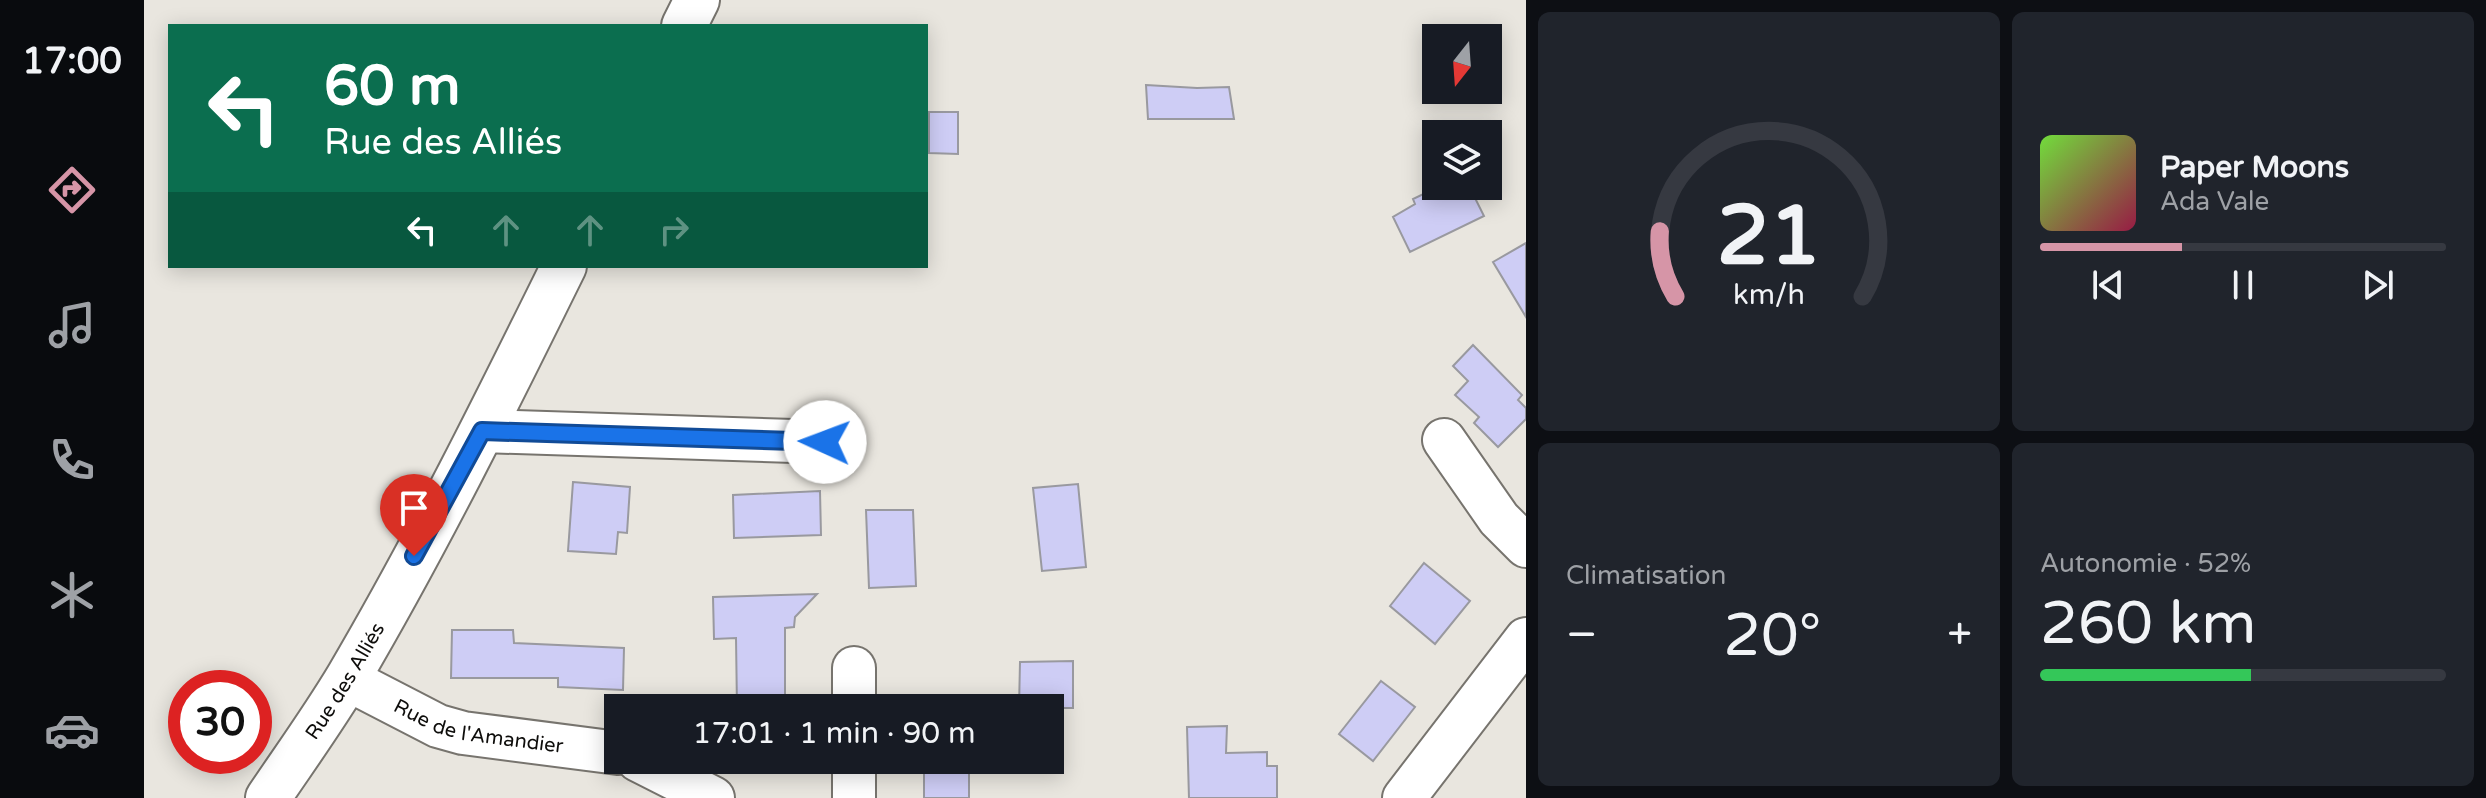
<!DOCTYPE html>
<html lang="fr">
<meta charset="utf-8">
<style>
:root{--surface:#171b24;--page:#20242c;--text:#f1f3f6;--muted:#9ea1a6;--line:#363941;--accent:#d695a7}
body{margin:0;font-family:"Varela Round",sans-serif;background:var(--page);color:var(--text);height:100vh;display:flex;flex-direction:column;font-size:30px;white-space:nowrap}
*{box-sizing:border-box;margin:0}
p{font-size:26px;color:var(--muted)}
.icon{flex:none;width:44px;height:44px;fill:none;stroke:currentColor;stroke-width:2;stroke-linecap:round;stroke-linejoin:round}
.map{position:relative;flex:1;overflow:hidden}
.side{display:flex;flex-direction:column;gap:12px;padding:12px;background:#0d0f14;width:960px}
.side>*{flex:none}
.banner{position:absolute;left:24px;top:24px;width:760px;height:244px;border-radius:0px;box-shadow:0 4px 20px #0003;background:#0b6e4f;color:#fff;overflow:hidden}
.needle{width:52px;rotate:197deg}
.fabs{position:absolute;left:1278px;top:24px;display:grid;gap:16px}
.fabs a{display:grid;place-items:center;width:80px;height:80px;border-radius:0px;background:var(--surface);box-shadow:0 4px 20px #0003;font-size:40px}
.speed{position:absolute;left:24px;top:670px;display:flex;gap:16px;font-size:40px;font-weight:700;text-align:center}
.speed>*{display:grid;place-content:center;width:104px;height:104px;border-radius:50%;background:var(--surface);box-shadow:0 4px 20px #0003;line-height:1}
.speed .limit{border:12px solid #d22;background:#fff;color:#111}
.pin{position:absolute;display:grid;place-items:center;width:68px;height:68px;color:#fff;margin:-82px -34px;border-radius:50% 50% 50% 0;rotate:-45deg;box-shadow:0 0 8px #0007}
.pin .icon{rotate:45deg}
.me{position:absolute;width:88px;margin:-44px;rotate:272deg;stroke-linejoin:round;filter:drop-shadow(0 0 6px #0008)}
.turn{display:flex;align-items:center;gap:28px;height:168px;padding:0 24px;font-size:36px}
.turn .icon{width:104px;height:104px;stroke-width:2.5}
.turn b{display:block;font-size:56px;line-height:68px}
.lanes{display:flex;align-items:center;height:76px;padding:0 24px;background:#0003;justify-content:center;gap:40px;direction:ltr}
.lanes .off{opacity:.35}
.big{font-size:60px;font-weight:600;line-height:1.1}
.side .tile{flex:1;display:flex;flex-direction:column;justify-content:center;gap:12px;min-width:0;padding:0 28px;border-radius:12px;background:var(--page)}
.side .dial{align-items:center;gap:0}
.dial svg{height:208px;overflow:visible;fill:none;stroke:var(--line);stroke-width:7;stroke-linecap:round;text-anchor:middle}
.dial text{fill:var(--text);stroke:none}
.song{display:flex;align-items:center;gap:24px}
.cover{width:96px;height:96px;border-radius:12px;background:linear-gradient(135deg,hsl(100 70% 55%),hsl(340 70% 35%))}
.played{height:8px;border-radius:4px;background:linear-gradient(90deg,var(--accent) 35%,var(--line) 35%)}
.keys{display:flex;justify-content:space-around;direction:ltr}
.heat{display:flex;justify-content:space-between;align-items:center;font-size:44px;direction:ltr}
.charge{height:12px;border-radius:6px;background:linear-gradient(90deg,#34c759 52%,var(--line) 0)}
.side .tiles{flex:1;display:grid;gap:12px;grid-template-columns:repeat(2,1fr)}
.trip{position:absolute;left:460px;top:694px;width:460px;height:80px;border-radius:0px;background:var(--surface);box-shadow:0 4px 20px #0003;font-weight:600;line-height:80px;text-align:center}
main{display:flex;flex:1;min-height:0}
.menu{display:flex;flex-direction:column;width:144px;justify-content:space-around;align-items:center;background:#090b0e;color:var(--muted)}
.menu .icon{width:56px;height:56px}
.menu .active{color:var(--accent)}
.menu b{font-size:36px;color:var(--text)}
.map>svg:first-child{display:block}
.building{fill:#cecdf5;stroke:#99999f;stroke-width:2}
.lines{fill:none;stroke-linecap:round;stroke-linejoin:round}
.minor-casing{stroke:#77746e;stroke-width:46}
.tertiary-casing{stroke:#77746e;stroke-width:48}
.minor{stroke:#fff;stroke-width:42}
.tertiary{stroke:#fff;stroke-width:44}
.route-casing{stroke:#114b97;stroke-width:20}
.route{stroke:#1a73e8;stroke-width:14}
.labels{text-anchor:middle;stroke-width:6;stroke-linejoin:round;paint-order:stroke}
.street-label{font-size:20px;fill:#0e0d0b;stroke:#e9e6df}
</style>
<main>
<nav class="menu">
<b>17:00</b>
<svg class="icon active" aria-label="directions" viewBox="0 0 24 24"><path d="M12 3l9 9-9 9-9-9zM9 14v-3h6M13 9l2 2-2 2"/></svg>
<svg class="icon" aria-label="music" viewBox="0 0 24 24"><path d="M9 18V5l10-2v13"/><circle cx="6" cy="18" r="3"/><circle cx="16" cy="16" r="3"/></svg>
<svg class="icon" aria-label="phone" viewBox="0 0 24 24"><path d="M5 4h4l2 5-3 2q2 4 5 5l2-3 5 2v4C11 20 4 13 5 4z"/></svg>
<svg class="icon" aria-label="climate" viewBox="0 0 24 24"><path d="M12 3v18M4 7l16 10M4 17L20 7"/></svg>
<svg class="icon" aria-label="car" viewBox="0 0 24 24"><path d="M5 17H2v-5l4-1 3-4h7l3 4 3 1v5h-3M9 17h6M6 11h13"/><circle cx="7" cy="17" r="2"/><circle cx="17" cy="17" r="2"/></svg>
</nav>
<div class="map">
<svg width="1382" height="798" viewBox="0 0 1382 798">
<rect width="100%" height="100%" fill="#e9e6df"/>
<path class="building" d="M1002,85L1053,88L1085,87L1090,119H1004Z
M785,112H814V154L785,153Z
M1296,186H1325L1340,216L1266,252L1249,217L1271,204L1269,199Z
M1382,243V317L1349,262Z
M1329,345L1378,395L1374,400L1382,408V419L1354,447L1330,423L1335,417L1311,395L1324,381L1309,366Z
M429,482L486,487L483,533L474,532L472,554L424,551Z
M934,484L942,567L898,571L889,488Z
M676,491L677,535L590,538L589,495Z
M722,510H769L772,586L725,588Z
M1280,563L1326,601L1291,644L1246,606Z
M673,594L651,617L650,627L641,628V708H593L592,638L570,639L569,597Z
M308,630H369L370,643L480,648L479,690L414,687V678H307Z
M929,661V708H875L876,662Z
M1237,681L1271,707L1229,761L1195,734Z
M1083,726L1082,753L1123,752V766H1133V798H1045L1043,727Z
M780,760H825V798H780Z"/>
<g class="lines">
<defs>
<g id="minor">
<path d="M338,431L681,442"/>
<path d="M1300,440L1355,519L1382,546"/>
<path id="s1" d="M203,679L294,726L319,733L474,753"/>
<path d="M710,708V668"/>
<path d="M494,760L569,798"/>
<path d="M710,798V760"/>
<path d="M1260,798L1382,639"/>
</g>
<g id="tertiary">
<path d="M540,26L553,0"/>
<path id="s2" d="M124,798C151,758 180,718 205,676C283,543 352,404 420,266"/>
</g>
</defs>
<use href="#minor" class="minor-casing"/>
<use href="#tertiary" class="tertiary-casing"/>
<use href="#minor" class="minor"/>
<use href="#tertiary" class="tertiary"/>
</g>
<g class="lines">
<defs>
<path id="route" d="M270,556L338,431L681,442"/>
</defs>
<use href="#route" class="route-casing"/>
<use href="#route" class="route"/>
</g>
<g class="labels">
<g class="street-label">
<text dy="7" stroke="none"><textPath href="#s2" startOffset="140">Rue des Alliés</textPath></text>
<text dy="7" stroke="none"><textPath href="#s1" startOffset="142">Rue de l'Amandier</textPath></text>
</g>
</g>
</svg>
<div class="fabs">
<a><svg class="needle" viewBox="-14 -14 28 28"><path d="M0-13l5 13h-10z" fill="#e53935"/><path d="M0 13l5-13h-10z" fill="#9ea1a6"/></svg></a>
<a><svg class="icon" aria-label="layers" viewBox="0 0 24 24"><path d="M12 4l9 5-9 5-9-5zM3 14l9 5 9-5"/></svg></a>
</div>
<div class="speed"><div class="limit">30</div></div>
<div class="pin" style="left:270px;top:556px;background:#d93025"><svg class="icon" aria-label="arrive" viewBox="0 0 24 24"><path d="M6 21V4h12l-3 4 3 4H6"/></svg></div>
<svg class="me" style="left:681px;top:442px" viewBox="-20 -20 40 40"><circle r="19" fill="#fff"/><path d="M0-13L10 11 0 6-10 11z" fill="#1a73e8"/></svg>
<div class="trip">17:01 · 1 min · 90 m</div>
<div class="banner">
<div class="turn"><svg class="icon" aria-label="left" viewBox="0 0 24 24"><path d="M17 20v-9H6M10 6l-5 5 5 5"/></svg><div><b>60 m</b>Rue des Alliés</div></div>
<div class="lanes"><svg class="icon" aria-label="left" viewBox="0 0 24 24"><path d="M17 20v-9H6M10 6l-5 5 5 5"/></svg><svg class="icon off" aria-label="ahead" viewBox="0 0 24 24"><path d="M12 20V5M6 11l6-6 6 6"/></svg><svg class="icon off" aria-label="ahead" viewBox="0 0 24 24"><path d="M12 20V5M6 11l6-6 6 6"/></svg><svg class="icon off" aria-label="right" viewBox="0 0 24 24"><path d="M7 20v-9h11M14 6l5 5-5 5"/></svg></div>
</div>
</div>
<section class="side">
<div class="tiles">
<div class="tile dial"><svg viewBox="0 0 100 80">
<path d="M14 69A42 42 0 1 1 86 69"/>
<path d="M14 69A42 42 0 0 1 8 44" stroke="#d695a7"/>
<text x="50" y="56" font-size="32" font-weight="700">21</text>
<text x="50" y="72" font-size="11">km/h</text>
</svg></div>
<div class="tile">
<div class="song"><i class="cover"></i><div><b>Paper Moons</b><p>Ada Vale</p></div></div>
<div class="played"></div>
<div class="keys"><svg class="icon" aria-label="previous" viewBox="0 0 24 24"><path d="M18 5L8 12l10 7zM5 5v14"/></svg><svg class="icon" aria-label="pause" viewBox="0 0 24 24"><path d="M8 5v14M16 5v14"/></svg><svg class="icon" aria-label="next" viewBox="0 0 24 24"><path d="M6 5l10 7-10 7zM19 5v14"/></svg></div>
</div>
<div class="tile"><p>Climatisation</p>
<div class="heat"><a>−</a><b class="big">20°</b><a>+</a></div>
</div>
<div class="tile"><p>Autonomie · 52%</p><b class="big">260 km</b><div class="charge"></div></div>
</div>
</section>
</main>
